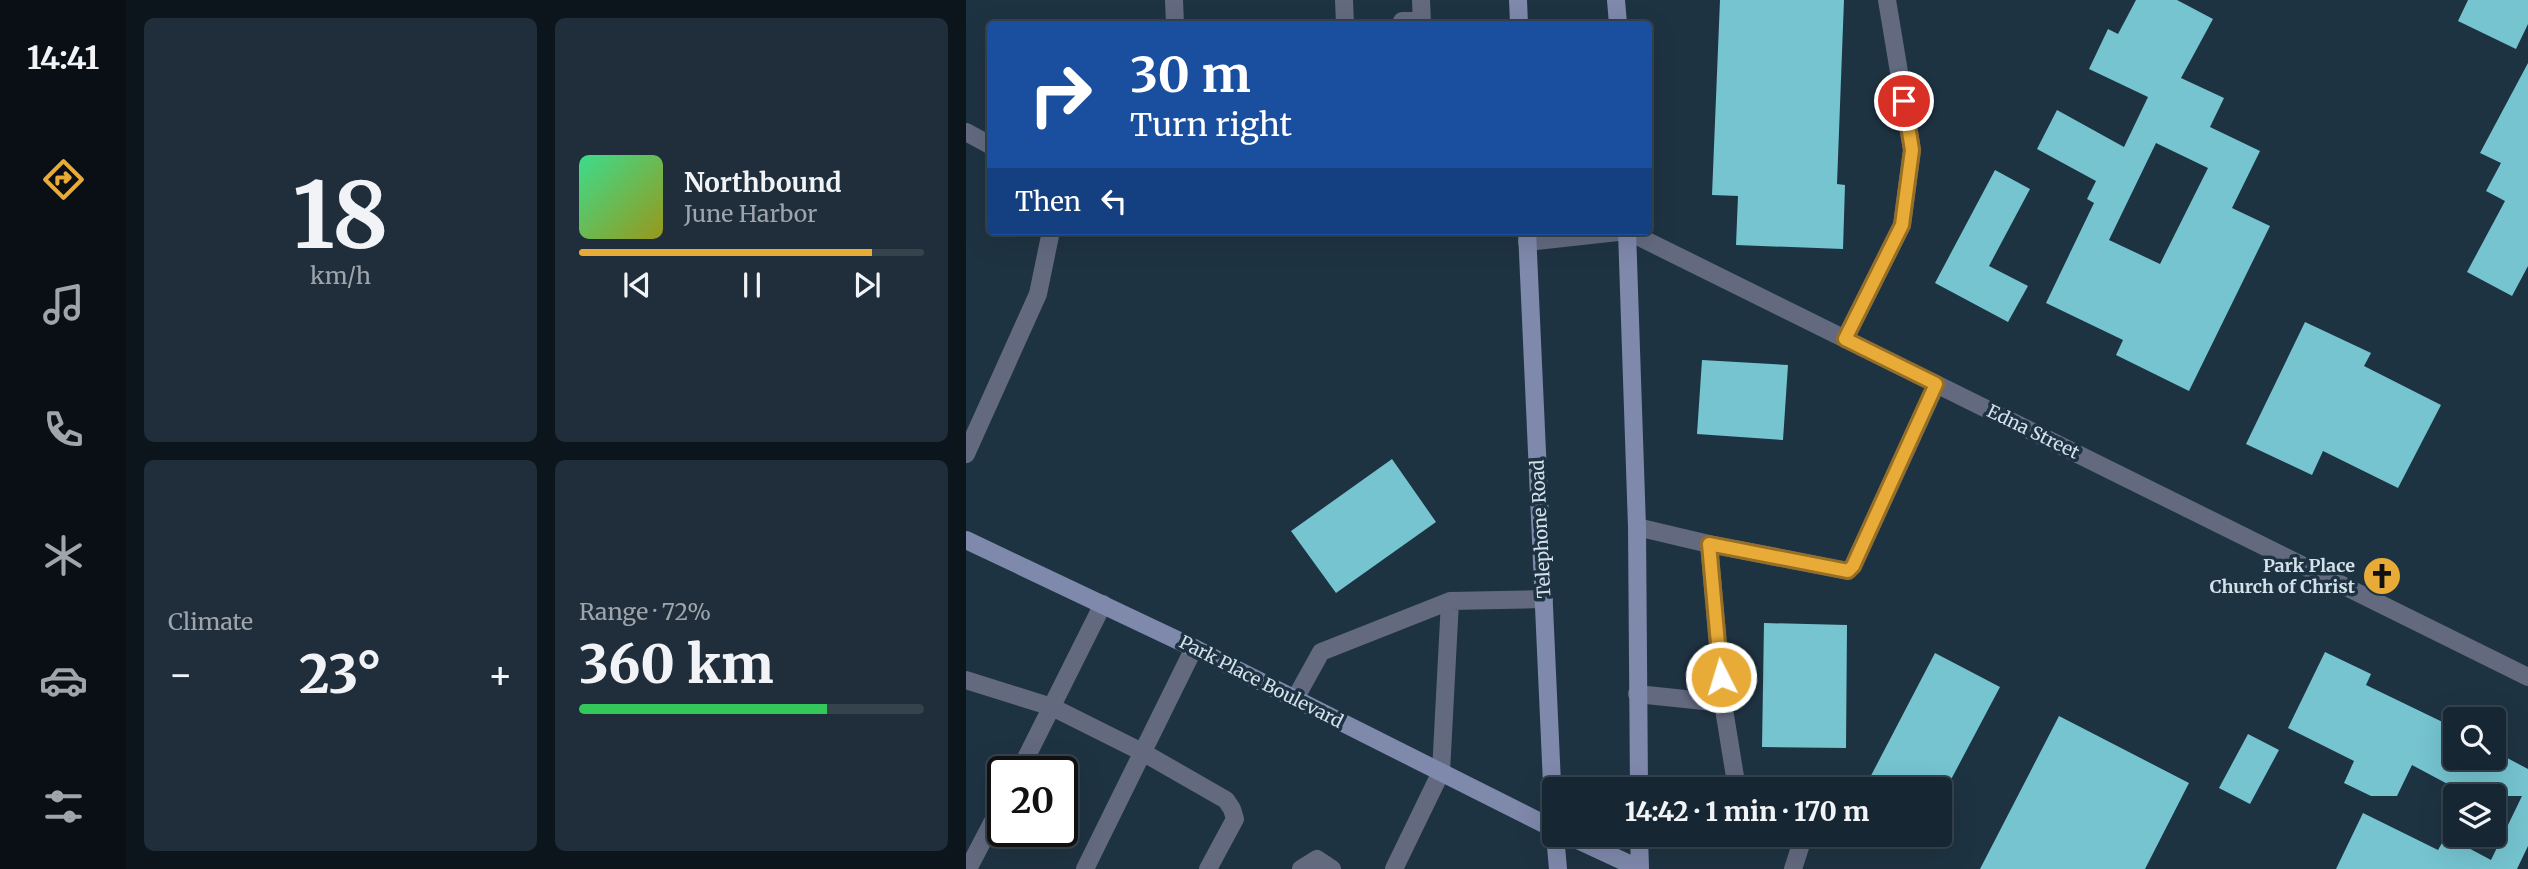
<!DOCTYPE html>
<meta charset="utf-8">
<style>
:root{--surface:#162632;--page:#1f2e3a;--text:#f1f3f6;--muted:#9ea5ac;--line:#35434d;--accent:#e8ab37}
body{margin:0;font-family:Merriweather,serif;background:var(--page);color:var(--text);height:100vh;display:flex;flex-direction:column;font-size:26px;white-space:nowrap}
*{box-sizing:border-box;margin:0}
p{font-size:23px;color:var(--muted)}
.icon{flex:none;width:38px;height:38px;fill:none;stroke:currentColor;stroke-width:2;stroke-linecap:round;stroke-linejoin:round}
.map{position:relative;flex:1;overflow:hidden}
.panel{display:flex;flex-direction:column;gap:18px;padding:18px;background:#0c151c;width:840px}
.panel>*{flex:none}
.guide{position:absolute;left:21px;top:21px;width:665px;height:214px;border-radius:7px;box-shadow:0 7px 28px #0002,0 0 0 2px var(--line);background:#1a4fa0;color:#fff;overflow:hidden}
.buttons{position:absolute;left:1477px;top:707px;display:grid;gap:14px}
.buttons a{display:grid;place-items:center;width:63px;height:63px;border-radius:7px;background:var(--surface);box-shadow:0 7px 28px #0002,0 0 0 2px var(--line);font-size:35px}
.speed{position:absolute;left:21px;top:756px;display:flex;gap:14px;font-size:35px;font-weight:700;text-align:center}
.speed>*{display:grid;place-content:center;width:91px;height:91px;border-radius:50%;background:var(--surface);box-shadow:0 7px 28px #0002,0 0 0 2px var(--line);line-height:1}
.speed .limit{border:4px solid #111;border-radius:10px;background:#fff;color:#111}
.pin{position:absolute;display:grid;place-items:center;width:60px;height:60px;color:#fff;margin:-30px;border:4px solid #fff;border-radius:50%;box-shadow:0 2px 7px #0007}
.me{position:absolute;width:77px;margin:-38px;rotate:355deg;stroke-linejoin:round;filter:drop-shadow(0 0 5px #0008)}
.turn{display:flex;align-items:center;gap:24px;height:147px;padding:0 28px;font-size:32px}
.turn .icon{width:91px;height:91px;stroke-width:2.5}
.turn b{display:block;font-size:49px;line-height:60px}
.then{display:flex;align-items:center;height:66px;padding:0 28px;background:#0003;gap:14px;font-size:26px}
.big{font-size:52px;font-weight:800;line-height:1.1}
.panel .card{flex:1;display:flex;flex-direction:column;justify-content:center;gap:10px;min-width:0;padding:0 24px;border-radius:10px;background:var(--page)}
.panel .dial{align-items:center;gap:0}
.dial b{font-size:91px;line-height:1}
.song{display:flex;align-items:center;gap:21px}
.cover{width:84px;height:84px;border-radius:10px;background:linear-gradient(135deg,hsl(150 70% 55%),hsl(60 70% 35%))}
.played{height:7px;border-radius:4px;background:linear-gradient(90deg,var(--accent) 85%,var(--line) 85%)}
.keys{display:flex;justify-content:space-around;direction:ltr}
.heat{display:flex;justify-content:space-between;align-items:center;font-size:38px;direction:ltr}
.charge{height:10px;border-radius:5px;background:linear-gradient(90deg,#34c759 72%,var(--line) 0)}
.panel .tiles{flex:1;display:grid;gap:18px;grid-template-columns:repeat(2,1fr)}
.trip{position:absolute;left:576px;top:777px;width:410px;height:70px;border-radius:7px;background:var(--surface);box-shadow:0 7px 28px #0002,0 0 0 2px var(--line);font-weight:800;line-height:70px;text-align:center}
main{display:flex;flex:1;min-height:0}
.tabs{display:flex;flex-direction:column;width:126px;justify-content:space-around;align-items:center;background:#090f14;color:var(--muted)}
.tabs .icon{width:49px;height:49px}
.tabs .current{color:var(--accent)}
.tabs b{font-size:32px;color:var(--text)}
.map>svg:first-child{display:block}
.building{fill:#75c4d0;fill-rule:evenodd}
.lines{fill:none;stroke-linecap:round;stroke-linejoin:round}
.service{stroke:#636a80;stroke-width:18}
.minor{stroke:#636a80;stroke-width:18}
.secondary{stroke:#7f89ac;stroke-width:18}
.route-casing{stroke:#976f24;stroke-width:18}
.route{stroke:#e8ab37;stroke-width:12}
.labels{text-anchor:middle;stroke-width:7;stroke-linejoin:round;paint-order:stroke}
.street-label{font-size:18px;fill:#d4e1eb;stroke:#1e3342}
.poi-label{font-size:18px;font-weight:bold;fill:#d4e1eb;stroke:#1e3342;text-anchor:end}
</style>
<main>
<nav class="tabs">
<b>14:41</b>
<svg class="icon current" aria-label="directions" viewBox="0 0 24 24"><path d="M12 3l9 9-9 9-9-9zM9 14v-3h6M13 9l2 2-2 2"/></svg>
<svg class="icon" aria-label="music" viewBox="0 0 24 24"><path d="M9 18V5l10-2v13"/><circle cx="6" cy="18" r="3"/><circle cx="16" cy="16" r="3"/></svg>
<svg class="icon" aria-label="phone" viewBox="0 0 24 24"><path d="M5 4h4l2 5-3 2q2 4 5 5l2-3 5 2v4C11 20 4 13 5 4z"/></svg>
<svg class="icon" aria-label="climate" viewBox="0 0 24 24"><path d="M12 3v18M4 7l16 10M4 17L20 7"/></svg>
<svg class="icon" aria-label="car" viewBox="0 0 24 24"><path d="M5 17H2v-5l4-1 3-4h7l3 4 3 1v5h-3M9 17h6M6 11h13"/><circle cx="7" cy="17" r="2"/><circle cx="17" cy="17" r="2"/></svg>
<svg class="icon" aria-label="filters" viewBox="0 0 24 24"><path d="M4 7h16M4 17h16"/><circle cx="9" cy="7" r="2"/><circle cx="15" cy="17" r="2"/></svg>
</nav>
<section class="panel">
<div class="tiles">
<div class="card dial"><b>18</b><p>km/h</p></div>
<div class="card">
<div class="song"><i class="cover"></i><div><b>Northbound</b><p>June Harbor</p></div></div>
<div class="played"></div>
<div class="keys"><svg class="icon" aria-label="previous" viewBox="0 0 24 24"><path d="M18 5L8 12l10 7zM5 5v14"/></svg><svg class="icon" aria-label="pause" viewBox="0 0 24 24"><path d="M8 5v14M16 5v14"/></svg><svg class="icon" aria-label="next" viewBox="0 0 24 24"><path d="M6 5l10 7-10 7zM19 5v14"/></svg></div>
</div>
<div class="card"><p>Climate</p>
<div class="heat"><a>−</a><b class="big">23°</b><a>+</a></div>
</div>
<div class="card"><p>Range · 72%</p><b class="big">360 km</b><div class="charge"></div></div>
</div>
</section>
<div class="map">
<svg width="1562" height="869" viewBox="0 0 1562 869">
<rect width="100%" height="100%" fill="#1e3342"/>
<path class="building" d="M754,0H878L871,184L879,185L877,249L770,245L772,196L746,195Z
M1170,0H1211L1247,19L1215,78L1258,98L1244,127L1294,151L1266,208L1304,226L1223,391L1150,355L1157,340L1080,303L1128,203L1121,199L1130,181L1071,149L1091,110L1158,147L1182,97L1123,69L1142,29L1152,34ZM1190,143L1242,168L1194,264L1143,240Z
M1502,0H1562V24L1550,49L1492,21Z
M1562,63V266L1546,296L1501,272L1539,201L1520,191L1535,163L1514,153Z
M1029,170L1064,189L1023,266L1062,286L1042,322L969,283Z
M1339,322L1405,353L1398,366L1475,405L1432,488L1357,451L1346,475L1280,444Z
M736,360L822,365L817,440L731,434Z
M426,459L470,522L370,593L325,531Z
M798,623L881,625L880,748L796,747Z
M1359,652L1405,674L1400,685L1489,728V758H1528V751L1562,769V846L1551,869H1370L1397,813L1472,850L1480,836L1525,860L1556,796H1504L1446,765L1431,796H1405L1378,783L1388,761L1322,728Z
M969,653L1034,687L980,789H898Z
M1093,716L1223,783L1179,869H1014Z
M1282,734L1313,750L1284,804L1253,788Z"/>
<g class="lines">
<path class="service" d="M208,0L209,24
M378,0L379,24
M455,0L456,24
M436,21H456
M0,132L24,145
M879,339L936,225L946,150L921,0
M0,454L72,294L85,231
M671,527L743,544
M0,680L86,707L178,753L260,800L266,809L269,819L242,869
M671,694L757,703
M329,699L355,652L484,601L578,599
M53,772L137,604
M771,789L757,703L743,544L882,571L887,566L970,385
M2,869L37,802
M119,869L228,648
M335,869L351,859L366,869
M428,869L475,772L484,601
M827,869L838,835"/>
<path class="minor" d="M561,242L661,231L1562,677"/>
<path class="secondary" d="M552,0L553,24
M650,0L652,24
M561,231L588,828
M661,231L671,527L673,789
M0,540L228,648L588,829
M589,835L592,869
M601,835L674,869
M673,835L674,869"/>
</g>
<g class="lines">
<defs>
<path id="route" d="M755,677L743,544L882,571L887,566L970,384L879,339L936,225L946,150L938,101"/>
</defs>
<use href="#route" class="route-casing"/>
<use href="#route" class="route"/>
</g>
<defs>
<symbol id="church-disc" viewBox="-11 -11 22 22"><circle r="9.5" fill="#e8ab37" stroke="#1e3342"/><path d="M-1.2-6h2.4v3.5h3.3v2.4h-3.3V6h-2.4V-.1h-3.3v-2.4h3.3Z" fill="#111"/></symbol>
</defs>
<g fill-rule="evenodd">
<use href="#church-disc" x="1394" y="554" width="44" height="44"/>
</g>
<g class="labels">
<g class="street-label">
<text transform="translate(1067 432) rotate(26)" y="6">Edna Street</text>
<text transform="translate(575 529) rotate(-93)" y="6">Telephone Road</text>
<text transform="translate(295 682) rotate(27)" y="6">Park Place Boulevard</text>
</g>
<g class="poi-label">
<text x="1389" y="572">Park Place<tspan x="1389" dy="21">Church of Christ</tspan></text>
</g>
</g>
</svg>
<div class="buttons">
<a><svg class="icon" aria-label="search" viewBox="0 0 24 24"><circle cx="10" cy="10" r="6"/><path d="M15 15l6 6"/></svg></a>
<a><svg class="icon" aria-label="layers" viewBox="0 0 24 24"><path d="M12 4l9 5-9 5-9-5zM3 14l9 5 9-5"/></svg></a>
</div>
<div class="speed"><div class="limit">20</div></div>
<div class="pin" style="left:938px;top:101px;background:#d93025"><svg class="icon" aria-label="arrive" viewBox="0 0 24 24"><path d="M6 21V4h12l-3 4 3 4H6"/></svg></div>
<svg class="me" style="left:755px;top:677px" viewBox="-20 -20 40 40"><circle r="17" fill="#e8ab37" stroke="#fff" stroke-width="3"/><path d="M0-11L8 9 0 5-8 9z" fill="#fff"/></svg>
<div class="trip">14:42 · 1 min · 170 m</div>
<div class="guide">
<div class="turn"><svg class="icon" aria-label="right" viewBox="0 0 24 24"><path d="M7 20v-9h11M14 6l5 5-5 5"/></svg><div><b>30 m</b>Turn right</div></div>
<div class="then">Then<svg class="icon" aria-label="left" viewBox="0 0 24 24"><path d="M17 20v-9H6M10 6l-5 5 5 5"/></svg></div>
</div>
</div>
</main>
